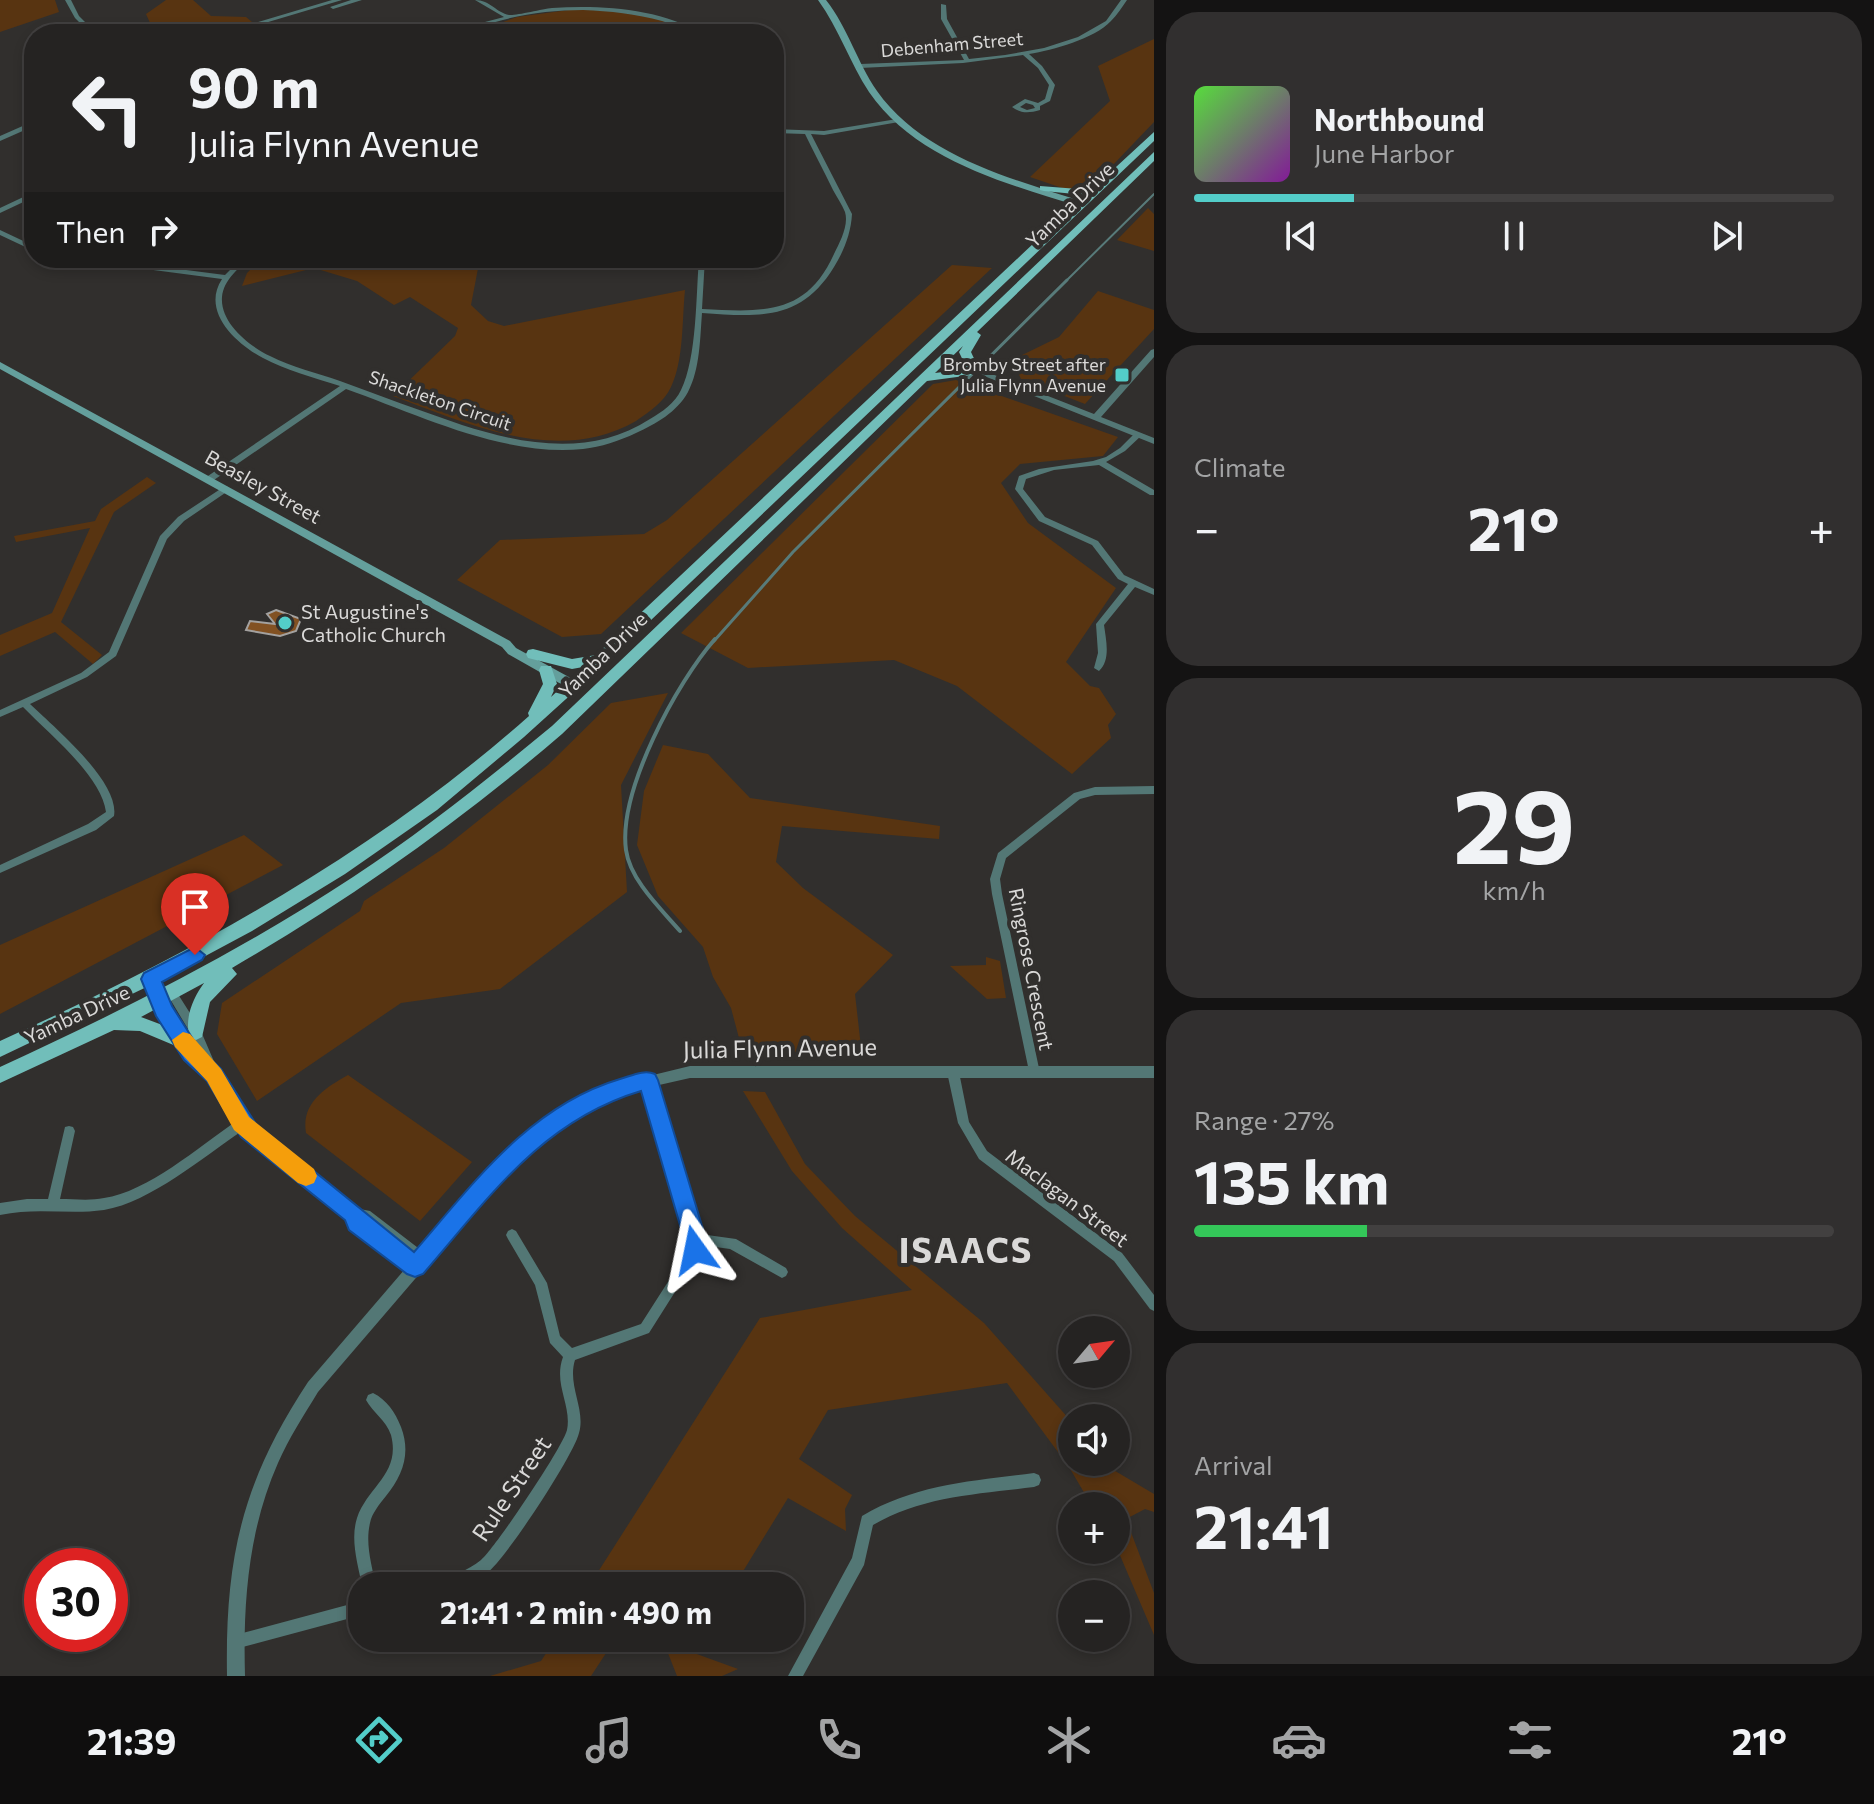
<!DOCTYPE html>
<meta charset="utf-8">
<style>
:root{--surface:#252322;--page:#312f2f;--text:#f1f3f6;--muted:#a3a4a5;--line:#424040;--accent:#53cdc9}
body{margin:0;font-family:Commissioner,sans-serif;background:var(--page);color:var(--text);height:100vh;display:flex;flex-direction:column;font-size:30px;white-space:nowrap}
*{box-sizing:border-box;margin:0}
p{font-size:26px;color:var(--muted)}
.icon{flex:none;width:44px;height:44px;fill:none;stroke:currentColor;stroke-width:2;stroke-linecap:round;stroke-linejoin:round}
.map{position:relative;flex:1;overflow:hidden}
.sheet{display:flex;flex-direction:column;gap:12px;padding:12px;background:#141313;width:720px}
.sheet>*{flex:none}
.guide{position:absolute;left:24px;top:24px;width:760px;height:244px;border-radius:32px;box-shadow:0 4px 12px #0003,0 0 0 2px var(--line);background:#252322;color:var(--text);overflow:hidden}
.needle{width:52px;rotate:61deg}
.controls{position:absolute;left:1058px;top:1316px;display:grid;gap:16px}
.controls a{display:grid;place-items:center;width:72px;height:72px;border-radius:50%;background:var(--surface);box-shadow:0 4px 12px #0003,0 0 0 2px var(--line);font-size:40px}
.speed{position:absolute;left:24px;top:1548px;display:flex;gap:16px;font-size:40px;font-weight:700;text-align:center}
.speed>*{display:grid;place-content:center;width:104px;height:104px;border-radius:50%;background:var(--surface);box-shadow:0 4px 12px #0003,0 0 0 2px var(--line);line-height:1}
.speed .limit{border:12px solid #d22;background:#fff;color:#111}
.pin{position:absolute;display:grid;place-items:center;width:68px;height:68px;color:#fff;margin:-82px -34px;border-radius:50% 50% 50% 0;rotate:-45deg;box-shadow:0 0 8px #0007}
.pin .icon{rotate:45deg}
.me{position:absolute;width:88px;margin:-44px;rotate:348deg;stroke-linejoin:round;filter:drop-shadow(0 0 6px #0008)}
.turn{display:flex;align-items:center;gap:28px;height:168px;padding:0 32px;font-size:36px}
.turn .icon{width:104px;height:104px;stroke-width:2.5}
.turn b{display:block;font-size:56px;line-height:68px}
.then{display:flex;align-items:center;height:76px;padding:0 32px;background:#0003;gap:16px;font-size:30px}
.big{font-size:60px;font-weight:700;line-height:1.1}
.sheet .card{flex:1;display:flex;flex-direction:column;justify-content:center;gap:12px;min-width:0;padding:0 28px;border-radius:32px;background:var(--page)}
.sheet .dial{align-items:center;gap:0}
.dial b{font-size:104px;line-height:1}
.song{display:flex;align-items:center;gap:24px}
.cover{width:96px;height:96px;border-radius:12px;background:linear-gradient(135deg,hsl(110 70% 55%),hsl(290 70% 35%))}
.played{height:8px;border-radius:4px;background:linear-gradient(90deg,var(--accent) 25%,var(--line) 25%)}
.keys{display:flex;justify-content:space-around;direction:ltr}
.heat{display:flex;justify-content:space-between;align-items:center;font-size:44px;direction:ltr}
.charge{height:12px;border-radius:6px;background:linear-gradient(90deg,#34c759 27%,var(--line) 0)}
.trip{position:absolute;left:348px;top:1572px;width:456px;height:80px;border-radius:32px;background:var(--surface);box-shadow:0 4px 12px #0003,0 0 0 2px var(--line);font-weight:700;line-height:80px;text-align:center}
.tab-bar{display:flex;height:128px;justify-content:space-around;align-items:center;background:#0f0e0e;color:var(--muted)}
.tab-bar .icon{width:56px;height:56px}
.tab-bar .selected{color:var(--accent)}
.tab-bar b{font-size:36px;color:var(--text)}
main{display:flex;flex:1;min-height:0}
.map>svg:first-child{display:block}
.green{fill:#583411}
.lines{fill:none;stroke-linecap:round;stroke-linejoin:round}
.stream-far2{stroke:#587b7a;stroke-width:2}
.stream-far1{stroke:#587b7a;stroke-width:3}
.stream{stroke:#587b7a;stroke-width:4}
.building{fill:#825122;stroke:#a3a19f;stroke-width:2}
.minor{fill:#537775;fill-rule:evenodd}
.tertiary{fill:#537775;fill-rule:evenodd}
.secondary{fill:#649f9c;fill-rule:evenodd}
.primary{fill:#71beba;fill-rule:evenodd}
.route{fill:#1a73e8;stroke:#114b97;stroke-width:2}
.slow{fill:#f59e0b}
.poi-dot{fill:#53cdc9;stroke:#312f2d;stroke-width:3}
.labels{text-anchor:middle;stroke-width:8;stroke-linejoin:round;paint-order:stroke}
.far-street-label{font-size:18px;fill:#dad9d8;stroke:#312f2d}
.far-poi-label{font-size:18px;fill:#dad9d8;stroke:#312f2d;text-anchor:end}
.street-label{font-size:20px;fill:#dad9d8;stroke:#312f2d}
.poi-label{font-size:20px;fill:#dad9d8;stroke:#312f2d;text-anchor:start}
.near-street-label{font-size:24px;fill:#dad9d8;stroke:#312f2d}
.near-district-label{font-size:34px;font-weight:bold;letter-spacing:2px;fill:#dad9d8;stroke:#312f2d}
</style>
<main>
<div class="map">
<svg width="1154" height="1676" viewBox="0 0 1154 1676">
<rect width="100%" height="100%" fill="#312f2d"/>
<path class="green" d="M0,0H55L59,12L0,32Z
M166,0H193L211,16L246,17L252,22L213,34H170L169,27L151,25L146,14Z
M576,9C614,10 657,11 689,34H471L517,17Z
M1154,39V122L1090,189L1074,192L1030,177L1110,101L1098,66Z
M1148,208L1154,214V251L1117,240Z
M262,258H333L344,265L373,266L430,258H480L471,305L488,321L504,326L685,290C682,319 684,360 671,387C664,402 649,412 636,421C558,466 468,424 393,396L455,336L458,328L410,297L394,305L357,281L314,268L242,286L247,273Z
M952,265L992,268L601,634L562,637L457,580L500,540L644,534L667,520Z
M1098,291L1154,310V329L1085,404L1021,379L1012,360L1059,337Z
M956,380L1118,437L1103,456L1020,464L1001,483L1028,523L1116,588L1066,662L1090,686L1099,688L1116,714L1108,725L1111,738L1072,774L957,686L894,660L748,668L681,633L933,384Z
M147,477L156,483L114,512L61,622L102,655L93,664L55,632L0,656V635L52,613L90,528L16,542L14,536L95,521L101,509Z
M668,693L621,785L627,892L500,989L401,1003L257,1101L217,1034L222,1003L360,911L364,901L444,848L548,765L611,703Z
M663,745L708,754L750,798L940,826L939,839L782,826L776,862L803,888L893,955L855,994L861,1047L851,1055L731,1049L739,1038L731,1008L713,977L703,947L658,896L637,845L644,791Z
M244,835L283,865L0,1014V945Z
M986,957L1000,961L1006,998L987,999L950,966L986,965Z
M348,1075L472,1162L420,1221L306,1133C301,1103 325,1088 348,1075Z
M743,1091L765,1092L805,1164L855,1216L984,1323L1070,1420L1072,1462H1100L1154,1494V1512L1145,1509L1126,1519L1154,1593V1635L1116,1546V1506H1092L1069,1467L1007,1383L828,1410L799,1459L852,1495L845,1509L846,1531L788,1498L734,1586H589L760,1318L912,1290L842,1228L792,1171Z
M556,1638H616L591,1676H490L541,1661Z
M662,1638H703L694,1653L738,1669L722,1676H677Z"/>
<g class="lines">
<path class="stream-far2" d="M1065,282L1154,194"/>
<path class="stream-far1" d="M714,641L793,552L1067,280"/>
<path class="stream" d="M680,931C661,909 630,880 626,850C618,791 677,682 715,639"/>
</g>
<path class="building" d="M276,610L301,619L296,631L280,636L246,630L250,621L275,624L267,614Z"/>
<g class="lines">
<path class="minor" d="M65,0H71L79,16L97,34H91L75,18Z
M475,0C490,0 497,13 509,15C515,16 542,9 552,8C601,5 659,8 703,34C689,34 676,25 662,21C636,14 610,11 583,10C553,10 521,14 492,23C480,27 470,34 457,34L485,22L504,17Z
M1121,0H1127C1122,7 1117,15 1111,21C1094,39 1053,50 1029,54L1042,66L1055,85L1050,101L1040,106V110C1029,113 1022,114 1012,107L1025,99L1038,103L1045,99L1049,85L1038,68L1023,55L963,63L860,68L857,66L860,64L964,60L941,19V4L946,5L947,19L969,59L1005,55L1044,48L1078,37L1106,21ZM1026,103L1033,105L1035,108L1027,110L1020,107Z
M897,119L899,120V122L824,135L811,134L852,214C851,233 844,251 834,267C801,321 759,317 702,313C700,339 700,369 688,392C677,412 656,424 636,433C619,441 601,447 583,449C504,457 419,415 346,389L211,482H205V478L340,386C315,378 285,370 263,358C235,343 201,311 222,279L77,260L74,258H93L225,275L242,258H249C238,270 224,279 222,297C220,323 249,346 270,356C292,367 317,373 340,381C381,396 421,411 462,425C525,445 591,457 650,419C662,412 675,403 681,390C697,358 696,295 699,258H705L702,309C762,312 806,316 834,254C840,242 849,225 845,212C842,205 837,197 833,190C824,171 814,153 805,134L774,133V129L824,131Z
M34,192V197L0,213V208Z
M0,230L34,246V251L0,235Z
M1135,433H1141L1142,435L1125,451L1106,462L1154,490V495H1150L1099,465L1054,470L1026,479L1023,489L1045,517L1098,541L1124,575L1154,589V595L1135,587L1104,625C1106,640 1111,660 1099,671L1094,668L1098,653L1096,624L1128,584L1118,579L1092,545L1039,521L1015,489L1019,476L1039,469L1093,461L1106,457L1120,448Z
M225,486L228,487V491L184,521L167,539L116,656L87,677L30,704C54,727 120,782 114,816L96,830L0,873V865L88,824L106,812C101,775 48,733 23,707L0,717V710L81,673L109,652L160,536L178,517Z
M1154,786V794L1095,795L1080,799L1006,858L1000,879L1002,894L1040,1073L1038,1076L1034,1078L1030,1076L992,894L990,879L998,853L1074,793L1095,787Z
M172,989L176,991L200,1029L219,1073L246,1120L355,1208L370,1211L426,1254L428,1258L426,1262L422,1264L419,1263L421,1267L419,1271L415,1273L411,1271L353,1227L348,1217L242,1131C203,1157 151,1202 104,1210C69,1215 37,1207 0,1215V1203L27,1199H48L65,1127L69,1126L73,1127L75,1131L60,1199C74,1199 90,1201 104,1198C147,1192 199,1147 235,1122L210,1078L185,1053L171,1034L159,1011L156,1000L157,997L161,995L165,997L179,1028L199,1053L191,1034L167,994L168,991Z
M953,1067L957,1069L959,1072L969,1122L987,1151L1122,1253L1154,1295V1311L1150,1309L1114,1261L979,1159L958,1123L947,1072L949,1069Z
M648,1075L652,1076L654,1080L700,1234L736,1239L786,1268L788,1272L786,1276L782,1278L730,1249L701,1245L699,1254L649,1333L575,1360C567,1385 586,1409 579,1433C574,1455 505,1560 487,1573C468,1586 456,1586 434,1586L436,1581C452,1575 468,1571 481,1560C495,1548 563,1447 567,1430C572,1405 553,1384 563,1357L550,1343L535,1285L508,1239L506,1235L508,1231L512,1229L516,1231L547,1283L560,1336L572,1348L641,1324L689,1249V1239L642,1080L644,1076Z
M373,1393C387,1400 395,1412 401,1427C411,1453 403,1475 386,1496C379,1505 372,1513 370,1523C365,1544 372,1566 376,1586H362C358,1564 350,1540 357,1518C368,1486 401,1474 391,1435C386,1420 373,1413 366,1400L368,1395Z
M1034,1473L1039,1475L1041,1480L1039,1485L1034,1487C979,1494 922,1496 873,1525L864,1565L803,1676H788L852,1558L862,1516C916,1484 973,1481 1034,1473Z
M362,1601V1615L235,1649L230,1647L228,1642L230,1637L235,1635Z"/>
<path class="tertiary" d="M332,0H342L228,34H218Z
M351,0H362L333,9L330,7Z
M34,121V126L0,141V136Z
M1154,349V357L1101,417L1154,438V444L939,358L943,355L946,356L1094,414L1151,350Z
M690,1066H1154V1078H690L615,1095L581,1112L518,1159L318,1392C304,1415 289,1438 278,1463C248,1531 243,1603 245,1676H227C225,1558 242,1482 308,1382L508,1149L571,1104L608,1086Z"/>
<path class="secondary" d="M818,0H826C848,28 857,62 877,91C923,156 1012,179 1084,202V206H1078C1004,183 915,159 869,92C850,63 839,29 818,0Z
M0,362L510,641L516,648L578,682L579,685L578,688H568L508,654L502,647L0,369Z"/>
<path class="primary" d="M1154,132V141L608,661L524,737L437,810L345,874L252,931L155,983L0,1057V1041C191,954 372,855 529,716L528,713L543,684L539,670L541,666H551L557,684L551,697L583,667L572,669L528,658L526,654L528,650L533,649L572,659L596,655L1085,195L1044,191L1040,190V186L1091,190Z
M1154,152V161L977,332L981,335L971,352L978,367L973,370L972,375L927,381L562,734C457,824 352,898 232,968L237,974L210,1002L202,1037L196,1040L190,1038L192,1041L189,1046L183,1049L140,1031L114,1030L0,1083V1067C122,1011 241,951 353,877C423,831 488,779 552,726ZM963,346L959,352L967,369L935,373ZM204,983C193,998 185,1017 189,1035L141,1017Z"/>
</g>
<path class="route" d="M195,947L205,955L202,960L162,982L172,1006L198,1047L221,1069L256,1124L414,1252C473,1184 529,1106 620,1079C631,1076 644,1069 655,1074L658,1080L706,1239L703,1258L695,1261L687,1258L684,1239L641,1091C541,1121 488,1199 423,1274L415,1277L407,1274L349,1230L345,1220L241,1137L207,1081L184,1060L156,1016L141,979L144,973Z"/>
<path class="slow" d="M183,1032L190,1034L221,1069L249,1117L314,1169L317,1176L314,1183L306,1186L298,1183L234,1130L207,1081L175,1047L172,1040Z"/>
<g class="poi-dot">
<rect x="1114" y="367" width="16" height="16" rx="4"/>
<circle cx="285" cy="623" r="8"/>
</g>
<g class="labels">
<g class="far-street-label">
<text transform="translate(952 45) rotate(-5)" y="6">Debenham Street</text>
<text transform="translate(440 401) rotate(19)" y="6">Shackleton Circuit</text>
</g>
<g class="far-poi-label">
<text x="1106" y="371">Bromby Street after<tspan x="1106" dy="21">Julia Flynn Avenue</tspan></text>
</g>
<g class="street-label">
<text transform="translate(1070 205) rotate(-44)" y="7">Yamba Drive</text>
<text transform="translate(263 487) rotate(29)" y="7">Beasley Street</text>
<text transform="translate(603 655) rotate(-44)" y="7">Yamba Drive</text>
<text transform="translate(1031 969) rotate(79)" y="7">Ringrose Crescent</text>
<text transform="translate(77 1015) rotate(-25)" y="7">Yamba Drive</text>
<text transform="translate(1067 1198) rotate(37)" y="7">Maclagan Street</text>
</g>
<g class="poi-label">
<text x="301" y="619">St Augustine's<tspan x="301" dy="23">Catholic Church</tspan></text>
</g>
<g class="near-street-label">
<text transform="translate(780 1049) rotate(-1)" y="8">Julia Flynn Avenue</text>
<text transform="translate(512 1489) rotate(-56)" y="8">Rule Street</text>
</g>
<g class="near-district-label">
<text x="966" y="1263">ISAACS</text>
</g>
</g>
</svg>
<div class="controls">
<a><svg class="needle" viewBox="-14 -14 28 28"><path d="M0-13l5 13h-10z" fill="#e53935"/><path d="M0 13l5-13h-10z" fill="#a3a4a5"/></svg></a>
<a><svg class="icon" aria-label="sound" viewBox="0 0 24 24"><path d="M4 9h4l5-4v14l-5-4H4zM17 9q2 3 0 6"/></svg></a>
<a>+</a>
<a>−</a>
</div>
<div class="speed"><div class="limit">30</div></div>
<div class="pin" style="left:195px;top:955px;background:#d93025"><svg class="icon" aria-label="arrive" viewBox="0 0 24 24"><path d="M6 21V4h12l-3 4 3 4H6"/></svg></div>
<svg class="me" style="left:695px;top:1250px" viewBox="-20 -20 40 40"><path d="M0-17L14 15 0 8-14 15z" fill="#1a73e8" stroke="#fff" stroke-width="4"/></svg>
<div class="trip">21:41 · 2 min · 490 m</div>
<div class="guide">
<div class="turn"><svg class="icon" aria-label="left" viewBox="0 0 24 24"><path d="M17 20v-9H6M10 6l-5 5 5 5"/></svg><div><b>90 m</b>Julia Flynn Avenue</div></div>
<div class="then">Then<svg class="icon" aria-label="right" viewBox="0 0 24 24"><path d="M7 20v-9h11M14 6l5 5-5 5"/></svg></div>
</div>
</div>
<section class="sheet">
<div class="card">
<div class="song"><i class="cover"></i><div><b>Northbound</b><p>June Harbor</p></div></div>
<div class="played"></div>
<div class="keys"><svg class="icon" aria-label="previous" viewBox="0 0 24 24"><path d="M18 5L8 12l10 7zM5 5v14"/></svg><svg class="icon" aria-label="pause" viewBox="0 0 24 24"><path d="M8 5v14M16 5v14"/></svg><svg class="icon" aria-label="next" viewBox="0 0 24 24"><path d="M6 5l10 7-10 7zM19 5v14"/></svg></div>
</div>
<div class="card"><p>Climate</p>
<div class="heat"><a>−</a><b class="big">21°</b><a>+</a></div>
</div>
<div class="card dial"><b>29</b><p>km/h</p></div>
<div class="card"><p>Range · 27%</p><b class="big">135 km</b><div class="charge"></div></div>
<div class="card"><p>Arrival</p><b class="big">21:41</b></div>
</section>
</main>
<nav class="tab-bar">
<b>21:39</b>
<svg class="icon selected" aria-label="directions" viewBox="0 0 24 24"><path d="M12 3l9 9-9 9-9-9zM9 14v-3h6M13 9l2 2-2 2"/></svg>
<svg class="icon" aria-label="music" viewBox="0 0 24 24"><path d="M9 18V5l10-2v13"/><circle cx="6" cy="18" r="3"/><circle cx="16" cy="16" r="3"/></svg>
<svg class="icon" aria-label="phone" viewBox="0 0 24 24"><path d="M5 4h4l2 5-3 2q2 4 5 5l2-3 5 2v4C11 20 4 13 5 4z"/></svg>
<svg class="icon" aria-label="climate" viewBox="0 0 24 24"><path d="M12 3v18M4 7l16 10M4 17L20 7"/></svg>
<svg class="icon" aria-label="car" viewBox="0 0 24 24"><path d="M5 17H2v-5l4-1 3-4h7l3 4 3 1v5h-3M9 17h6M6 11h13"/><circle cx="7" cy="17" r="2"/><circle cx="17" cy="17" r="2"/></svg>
<svg class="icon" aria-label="filters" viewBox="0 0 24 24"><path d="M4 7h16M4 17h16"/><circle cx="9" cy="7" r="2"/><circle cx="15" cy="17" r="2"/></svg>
<b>21°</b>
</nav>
